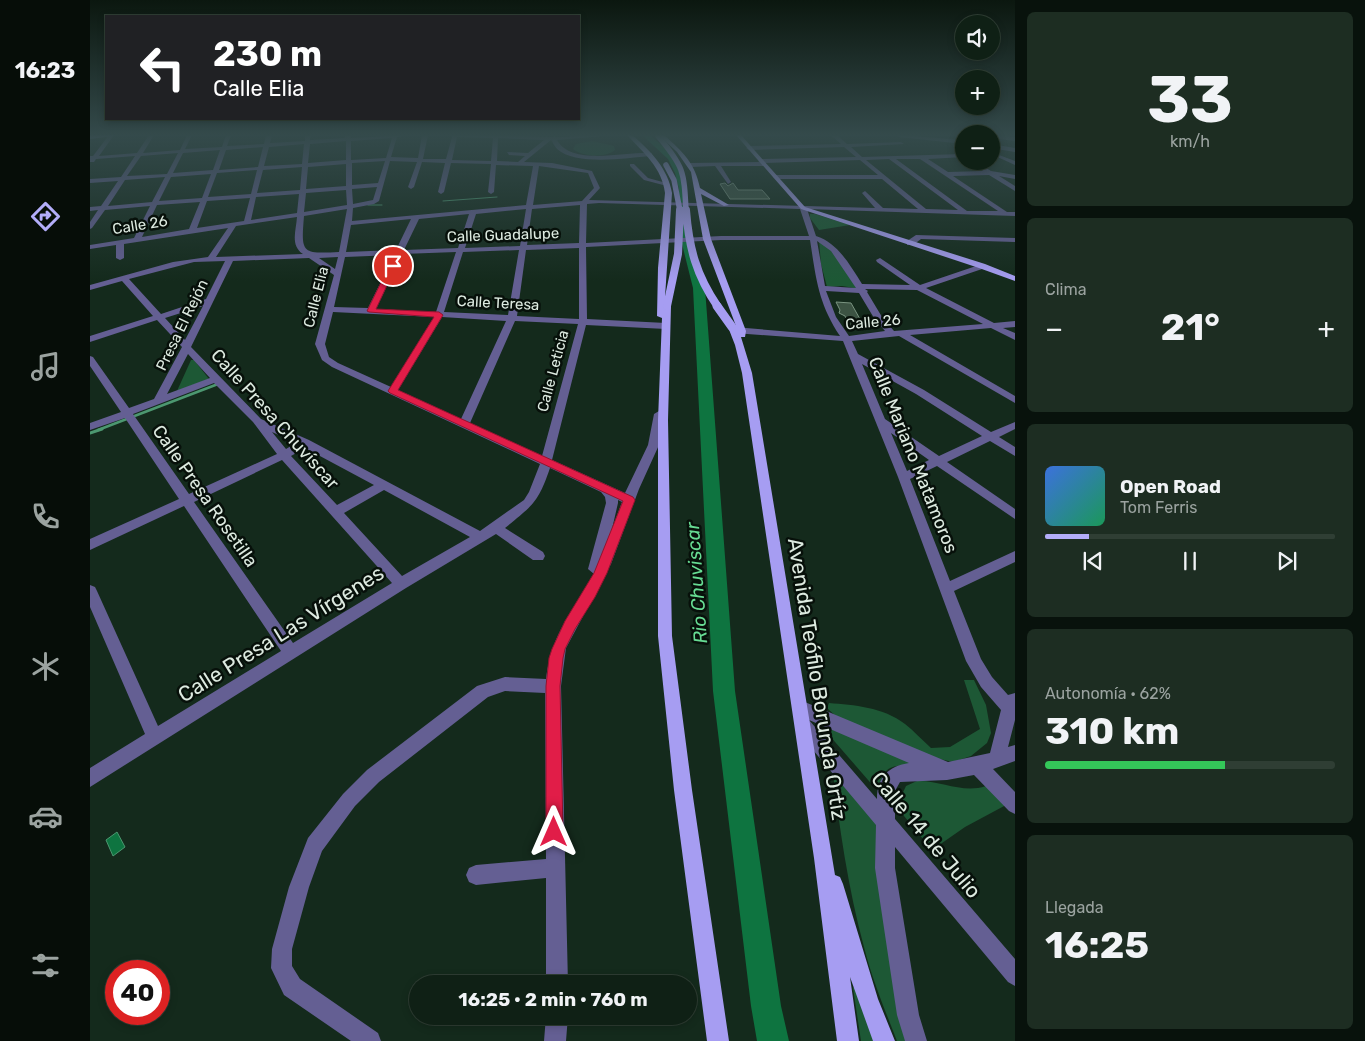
<!DOCTYPE html>
<html lang="es">
<meta charset="utf-8">
<style>
:root{--surface:#0f2015;--page:#1d2d22;--text:#f1f3f6;--muted:#9ba3a0;--line:#2f3e34;--accent:#b3adf9}
body{margin:0;font-family:Rubik,sans-serif;background:var(--page);color:var(--text);height:100vh;display:flex;flex-direction:column;font-size:19px;white-space:nowrap}
*{box-sizing:border-box;margin:0}
p{font-size:16px;color:var(--muted)}
.icon{flex:none;width:28px;height:28px;fill:none;stroke:currentColor;stroke-width:2;stroke-linecap:round;stroke-linejoin:round}
.map{position:relative;flex:1;overflow:hidden}
.panel{display:flex;flex-direction:column;gap:12px;padding:12px;background:#08120c;width:350px}
.panel>*{flex:none}
.hud{position:absolute;left:15px;top:15px;width:475px;height:105px;border-radius:0px;box-shadow:0 2px 8px #0003,0 0 0 1px var(--line);background:#202124;color:#fff;overflow:hidden}
.fabs{position:absolute;left:865px;top:15px;display:grid;gap:10px}
.fabs a{display:grid;place-items:center;width:45px;height:45px;border-radius:50%;background:var(--surface);box-shadow:0 2px 8px #0003,0 0 0 1px var(--line);font-size:25px}
.speed{position:absolute;left:15px;top:960px;display:flex;gap:10px;font-size:25px;font-weight:700;text-align:center}
.speed>*{display:grid;place-content:center;width:65px;height:65px;border-radius:50%;background:var(--surface);box-shadow:0 2px 8px #0003,0 0 0 1px var(--line);line-height:1}
.speed .limit{border:8px solid #d22;background:#fff;color:#111}
.pin{position:absolute;display:grid;place-items:center;width:42px;height:42px;color:#fff;margin:-21px;border:2px solid #fff;border-radius:50%;box-shadow:0 1px 5px #0007}
.me{position:absolute;width:55px;margin:-28px;rotate:0deg;stroke-linejoin:round;filter:drop-shadow(0 0 4px #0008)}
.turn{display:flex;align-items:center;gap:18px;height:105px;padding:0 25px;font-size:22px}
.turn .icon{width:65px;height:65px;stroke-width:2.5}
.turn b{display:block;font-size:35px;line-height:42px}
.big{font-size:38px;font-weight:700;line-height:1.1}
.panel .widget{flex:1;display:flex;flex-direction:column;justify-content:center;gap:8px;min-width:0;padding:0 18px;border-radius:8px;background:var(--page)}
.panel .dial{align-items:center;gap:0}
.dial b{font-size:65px;line-height:1}
.song{display:flex;align-items:center;gap:15px}
.cover{width:60px;height:60px;border-radius:8px;background:linear-gradient(135deg,hsl(220 70% 55%),hsl(150 70% 35%))}
.played{height:5px;border-radius:2px;background:linear-gradient(90deg,var(--accent) 15%,var(--line) 15%)}
.keys{display:flex;justify-content:space-around;direction:ltr}
.heat{display:flex;justify-content:space-between;align-items:center;font-size:28px;direction:ltr}
.charge{height:8px;border-radius:4px;background:linear-gradient(90deg,#34c759 62%,var(--line) 0)}
.trip{position:absolute;left:319px;top:975px;width:288px;height:50px;border-radius:25px;background:var(--surface);box-shadow:0 2px 8px #0003,0 0 0 1px var(--line);font-weight:700;line-height:50px;text-align:center}
main{display:flex;flex:1;min-height:0}
.dock{display:flex;flex-direction:column;width:90px;justify-content:space-around;align-items:center;background:#060d08;color:var(--muted)}
.dock .icon{width:35px;height:35px}
.dock .active{color:var(--accent)}
.dock b{font-size:22px;color:var(--text)}
.map>svg:first-child{display:block}
.green{fill:#1d5835}
.water{fill:#0e7440;stroke:#4c9770}
.lines{fill:none;stroke-linecap:round;stroke-linejoin:round}
.stream-far2{stroke:#4c9770;stroke-width:1}
.stream-far1{stroke:#4c9770;stroke-width:2.5}
.stream{stroke:#4c9770;stroke-width:3}
.river{fill:#0e7440;fill-rule:evenodd}
.building{fill:#3c5343;stroke:#7a9481}
.minor{fill:#645f93;fill-rule:evenodd}
.major{fill:#a69df2;fill-rule:evenodd}
.major-bridge-far2{stroke:#a69df2;stroke-width:5.5}
.major-bridge-far1{stroke:#a69df2;stroke-width:8}
.major-bridge{stroke:#a69df2;stroke-width:9}
.route{fill:#e11d48;stroke:#92132f}
.labels{text-anchor:middle;stroke-width:5;stroke-linejoin:round;paint-order:stroke}
.far-street-label{font-size:15px;fill:#ddeae0;stroke:#07100a}
.street-label{font-size:18px;fill:#ddeae0;stroke:#07100a}
.water-label{font-size:19px;font-style:italic;fill:#67dc93;stroke:#07100a}
.near-street-label{font-size:21px;fill:#ddeae0;stroke:#07100a}
</style>
<main>
<nav class="dock">
<b>16:23</b>
<svg class="icon active" aria-label="directions" viewBox="0 0 24 24"><path d="M12 3l9 9-9 9-9-9zM9 14v-3h6M13 9l2 2-2 2"/></svg>
<svg class="icon" aria-label="music" viewBox="0 0 24 24"><path d="M9 18V5l10-2v13"/><circle cx="6" cy="18" r="3"/><circle cx="16" cy="16" r="3"/></svg>
<svg class="icon" aria-label="phone" viewBox="0 0 24 24"><path d="M5 4h4l2 5-3 2q2 4 5 5l2-3 5 2v4C11 20 4 13 5 4z"/></svg>
<svg class="icon" aria-label="climate" viewBox="0 0 24 24"><path d="M12 3v18M4 7l16 10M4 17L20 7"/></svg>
<svg class="icon" aria-label="car" viewBox="0 0 24 24"><path d="M5 17H2v-5l4-1 3-4h7l3 4 3 1v5h-3M9 17h6M6 11h13"/><circle cx="7" cy="17" r="2"/><circle cx="17" cy="17" r="2"/></svg>
<svg class="icon" aria-label="filters" viewBox="0 0 24 24"><path d="M4 7h16M4 17h16"/><circle cx="9" cy="7" r="2"/><circle cx="15" cy="17" r="2"/></svg>
</nav>
<div class="map">
<svg width="925" height="1041" viewBox="0 0 925 1041">
<rect width="100%" height="100%" fill="#142a1c"/>
<path class="green" d="M502,141L524,146L525,150C515,158 493,157 483,149L486,144Z
M720,214H725L760,225L729,230L720,218Z
M729,240L738,246L770,289L752,286L737,287L731,264Z
M101,360H104L119,379L87,391Z
M874,680H884L896,705L901,733L897,743L881,756L863,762L845,758L750,720L737,708L739,703C764,705 793,707 815,724C824,731 832,740 841,748L860,747L890,729Z
M741,728L822,762L818,766C798,764 791,771 790,791L785,788L739,735L738,731Z
M742,765L788,821L818,1041H807C795,1010 782,979 774,947C758,888 749,826 742,765Z
M827,781C851,780 872,794 896,786L916,805L875,827L842,850L814,816L808,803L816,786Z
M765,986L785,1041H771L763,988Z"/>
<path class="water" d="M27,832L35,847L23,856L16,840Z"/>
<g class="lines">
<path class="stream-far2" d="M464,137L466,135
M353,201L407,197
M278,205H292"/>
<path class="stream-far1" d="M8,430L128,384"/>
<path class="stream" d="M0,433L12,429"/>
<path class="river" d="M552,135H560L584,156L593,173L597,189L599,232L615,288L645,691L691,1006L699,1041H667L661,1006L623,691L603,288L589,232V189L585,173L578,159Z"/>
</g>
<path class="building" d="M635,183L638,186L643,183L648,190H672L680,199H640L630,184Z
M746,302L761,303L775,328L759,327L755,316L749,313L750,310Z"/>
<g class="lines">
<path class="minor" d="M19,135H24L9,156L47,153L59,135H64L53,153L90,150L97,135H102L95,149L132,147L136,135H141L137,146L174,144L176,135H182L180,143L215,141V135H221L220,140L255,138V135H261V138L320,135L307,137L301,157L328,158L332,135H338L333,159H356L362,137L360,135L470,137L525,135L467,140C482,167 537,151 562,153L560,156C537,158 486,166 467,149C464,146 463,142 461,140L434,162L462,163L502,171L510,188L499,200L785,208L772,193L775,191L793,208L828,209L792,179H686L683,177L686,175H788L770,160L674,163L676,164L673,166H631L641,182L638,184L625,166L600,167L597,165L600,163L670,162L668,161L671,159L766,157L754,147L659,150L656,148L659,146L751,144L741,135H747L757,144L811,142L814,144L761,147L772,157L872,154L874,157L838,159L858,172L893,171L878,161H885L901,171L925,175V179L909,176L925,186V191L899,175L863,176L917,212H925V216L717,209L726,236C748,243 760,265 772,284L820,285L787,262L786,260L790,258L830,285L892,264L896,266L895,268L836,288L904,323L925,321V327L913,328L925,333V340L901,328L820,335L925,396V403L809,336L762,341L768,354L834,390L901,432L925,422V429L909,437L925,447V456L900,441L857,462L925,509V519L847,466L820,479L860,581L925,551V562L864,591L891,659L902,677L918,695L925,693V720L918,747L925,745V761L903,769L925,792V814L919,811L884,775L857,780L810,782L805,791V819L925,959V986L918,982L805,847V868L829,1015L837,1041H815L807,1015L785,868L786,825L707,731L705,725L707,719L714,718L704,713L702,708L704,703L710,700L858,762L900,753L911,710L891,687L876,661L808,477L753,341L644,333L640,330L644,327L750,336C728,303 726,278 720,240H631L496,247L497,319L576,323L580,326L576,329L496,325L462,460L535,493L558,445L564,414L569,411L574,414L569,445L549,489L521,564L476,648L471,686L478,984H456V878L386,885L379,882L376,875L379,868L386,865L456,859L455,693L415,691L398,697L289,782L265,806L232,851L219,887L202,949V966L210,979L288,1033L291,1041H261L194,995L181,968L182,949L199,887L218,838L253,794L277,770L387,686L415,677L456,679C462,630 483,614 504,574L498,569L516,503L515,497L511,492L460,468C448,503 443,505 415,528L453,552L455,556L453,560H443L406,534L316,588L0,787V768L55,734L0,607V585L5,587L7,591L68,726L191,651L94,506L0,550V539L89,499L35,418L0,430V423L31,412L0,366V356L3,357L39,408L64,399L92,347L67,320L0,342V336L63,316L32,281L0,290V285L83,262L118,257L138,228L34,244V258L30,260L26,258V245L0,249V245L44,238L60,206L15,210L2,228L0,229V222L8,210L0,211V207L11,206L28,181L0,183V179L31,177L45,156L6,159L4,162H0V156H3ZM367,137L403,138L401,161L362,160ZM302,138L296,158L261,160V141ZM408,138L454,140L438,153L417,152L419,155L435,156L428,162L407,161ZM256,141V160L218,163L220,144ZM214,144L212,164L174,166L179,147ZM173,147L168,167L129,170L136,150ZM130,150L123,170L83,173L93,153ZM88,153L77,174L37,176L51,156ZM799,159L868,210L836,209L776,160ZM806,159H830L908,211H877ZM295,161L288,183L262,185V163ZM300,161L327,162L318,187L321,189L324,187L332,162L355,163L348,192L351,194L354,192L361,163L401,164L398,192L401,194L404,192L406,165L443,166L436,205L262,221L263,208L284,204L289,201ZM256,164V186L216,189L218,167ZM449,166L498,173L504,188L492,201L443,205ZM212,167L210,190L167,193L173,170ZM167,170L161,194L118,197L127,173ZM121,174L112,198L69,201L81,177ZM75,177L62,202L18,206L35,180ZM287,187L283,200L263,204L262,189ZM256,190L257,205L214,212L216,193ZM209,194L207,213L161,220L166,197ZM160,198L154,221L107,228L117,201ZM110,202L99,229L52,237L67,205ZM509,203L710,209L719,236H631L496,243L497,204ZM490,205L489,243L437,245L442,209ZM257,209L249,252C211,254 211,253 214,216ZM436,209L430,246L375,248L386,214ZM379,214L368,248L314,250L329,219ZM207,217C206,231 200,245 213,254L126,257L146,226ZM321,219L306,250L256,252L261,225ZM727,241L741,251L766,288L735,286ZM489,248V319L427,316L436,250ZM429,250L418,315L354,312L373,252ZM366,252L346,312L286,309L312,254ZM304,255L278,308L244,307L255,257ZM248,257L245,269L229,258ZM219,258L244,275L225,344L232,360L242,367L450,464L439,492L434,500L390,531L219,440L171,419L101,347L143,261ZM135,261L116,299L71,314L39,279L104,262ZM775,289L827,290L893,324L804,331L792,317L777,292L778,291ZM736,291L769,293L784,318L795,331L759,336L746,317ZM113,306L95,340L75,318ZM243,312L344,317L301,387L248,363L239,357L235,344ZM352,317L416,321L371,419L308,390ZM425,321L488,324L452,456L380,423ZM98,354L120,378L77,394ZM772,364L826,394L892,436L849,456L795,419ZM124,383L163,422L187,454L99,494L43,414ZM182,432L206,443L196,449ZM801,433L839,460L817,471ZM215,448L284,485L247,505L201,456ZM192,460L302,583L203,643L104,502ZM294,490L380,537L312,576L254,513ZM528,500L532,502L522,529L528,503ZM719,720L819,763C799,766 787,777 787,799Z
M807,135L874,140V144L809,137Z
M901,135L925,137V141L901,138Z
M901,144L925,148V152L901,148Z
M901,152L925,161V165L901,154Z
M540,164H544L558,178L580,184L577,186L554,180L540,166Z
M826,235L925,238V242L831,239L823,245H817V241Z
M456,1016H478L476,1041H454Z"/>
<path class="major" d="M0,135H31L0,139Z
M537,135H542C561,151 578,169 582,193L575,297V304L581,306L578,420L582,636L602,790L639,1041H617L584,790L568,636V420L572,318L567,316L568,268L575,193C572,168 554,153 537,135Z
M569,135H574C593,152 605,163 610,188L639,205L634,206L611,194L621,239L656,331L655,337H651L662,373L745,875L750,877L753,884L788,999L805,1041H783L760,977L769,1041H747L724,858L652,373L645,345L638,327L642,324L646,326L613,239L601,172L587,152Z
M646,135H651L715,207L895,264L925,276V281L889,268L711,209Z"/>
<path class="major-bridge-far2" d="M568,136C594,167 594,171 596,211
M576,165L584,180L590,211"/>
<path class="major-bridge-far1" d="M596,210C599,248 606,275 628,307
M577,306L588,254L590,210"/>
<path class="major-bridge" d="M627,306L642,327"/>
</g>
<linearGradient id="sky" x2="0" y2="1"><stop stop-color="#0b170f"/><stop offset="0.48" stop-color="#344a4b"/><stop offset="1" stop-color="#344a4b" stop-opacity="0"/></linearGradient>
<rect width="925" height="281" fill="url(#sky)"/>
<path class="route" d="M303,264L306,266L286,309L349,312L353,315L308,390L543,497L545,500L517,573L505,597L485,629L475,649L473,658L470,686L473,832L470,837L464,840L458,837L456,832V686L459,658L462,649L475,621L504,573L533,501L300,393L298,391L344,317L279,312L277,311L299,266Z"/>
<g class="labels">
<g class="far-street-label">
<text transform="translate(50 225) rotate(-9)" y="5">Calle 26</text>
<text transform="translate(413 235) rotate(-2)" y="5">Calle Guadalupe</text>
<text transform="translate(226 297) rotate(-76)" y="5">Calle Elia</text>
<text transform="translate(408 303) rotate(3)" y="5">Calle Teresa</text>
<text transform="translate(783 322) rotate(-5)" y="5">Calle 26</text>
<text transform="translate(92 325) rotate(-64)" y="5">Presa El Rejón</text>
<text transform="translate(463 371) rotate(-75)" y="5">Calle Leticia</text>
</g>
<g class="street-label">
<text transform="translate(185 419) rotate(48)" y="6">Calle Presa Chuvíscar</text>
<text transform="translate(823 455) rotate(68)" y="6">Calle Mariano Matamoros</text>
<text transform="translate(115 496) rotate(55)" y="6">Calle Presa Rosetilla</text>
</g>
<g class="water-label">
<text transform="translate(606 583) rotate(-94)" y="7">Rio Chuviscar</text>
</g>
<g class="near-street-label">
<text transform="translate(191 634) rotate(-32)" y="7">Calle Presa Las Vírgenes</text>
<text transform="translate(727 679) rotate(81)" y="7">Avenida Teófilo Borunda Ortíz</text>
<text transform="translate(836 835) rotate(50)" y="7">Calle 14 de Julio</text>
</g>
</g>
</svg>
<div class="fabs">
<a><svg class="icon" aria-label="sound" viewBox="0 0 24 24"><path d="M4 9h4l5-4v14l-5-4H4zM17 9q2 3 0 6"/></svg></a>
<a>+</a>
<a>−</a>
</div>
<div class="speed"><div class="limit">40</div></div>
<div class="pin" style="left:303px;top:266px;background:#d93025"><svg class="icon" aria-label="arrive" viewBox="0 0 24 24"><path d="M6 21V4h12l-3 4 3 4H6"/></svg></div>
<svg class="me" style="left:464px;top:832px" viewBox="-20 -20 40 40"><path d="M0-17L14 15 0 8-14 15z" fill="#e11d48" stroke="#fff" stroke-width="4"/></svg>
<div class="trip">16:25 · 2 min · 760 m</div>
<div class="hud">
<div class="turn"><svg class="icon" aria-label="left" viewBox="0 0 24 24"><path d="M17 20v-9H6M10 6l-5 5 5 5"/></svg><div><b>230 m</b>Calle Elia</div></div>
</div>
</div>
<section class="panel">
<div class="widget dial"><b>33</b><p>km/h</p></div>
<div class="widget"><p>Clima</p>
<div class="heat"><a>−</a><b class="big">21°</b><a>+</a></div>
</div>
<div class="widget">
<div class="song"><i class="cover"></i><div><b>Open Road</b><p>Tom Ferris</p></div></div>
<div class="played"></div>
<div class="keys"><svg class="icon" aria-label="previous" viewBox="0 0 24 24"><path d="M18 5L8 12l10 7zM5 5v14"/></svg><svg class="icon" aria-label="pause" viewBox="0 0 24 24"><path d="M8 5v14M16 5v14"/></svg><svg class="icon" aria-label="next" viewBox="0 0 24 24"><path d="M6 5l10 7-10 7zM19 5v14"/></svg></div>
</div>
<div class="widget"><p>Autonomía · 62%</p><b class="big">310 km</b><div class="charge"></div></div>
<div class="widget"><p>Llegada</p><b class="big">16:25</b></div>
</section>
</main>
